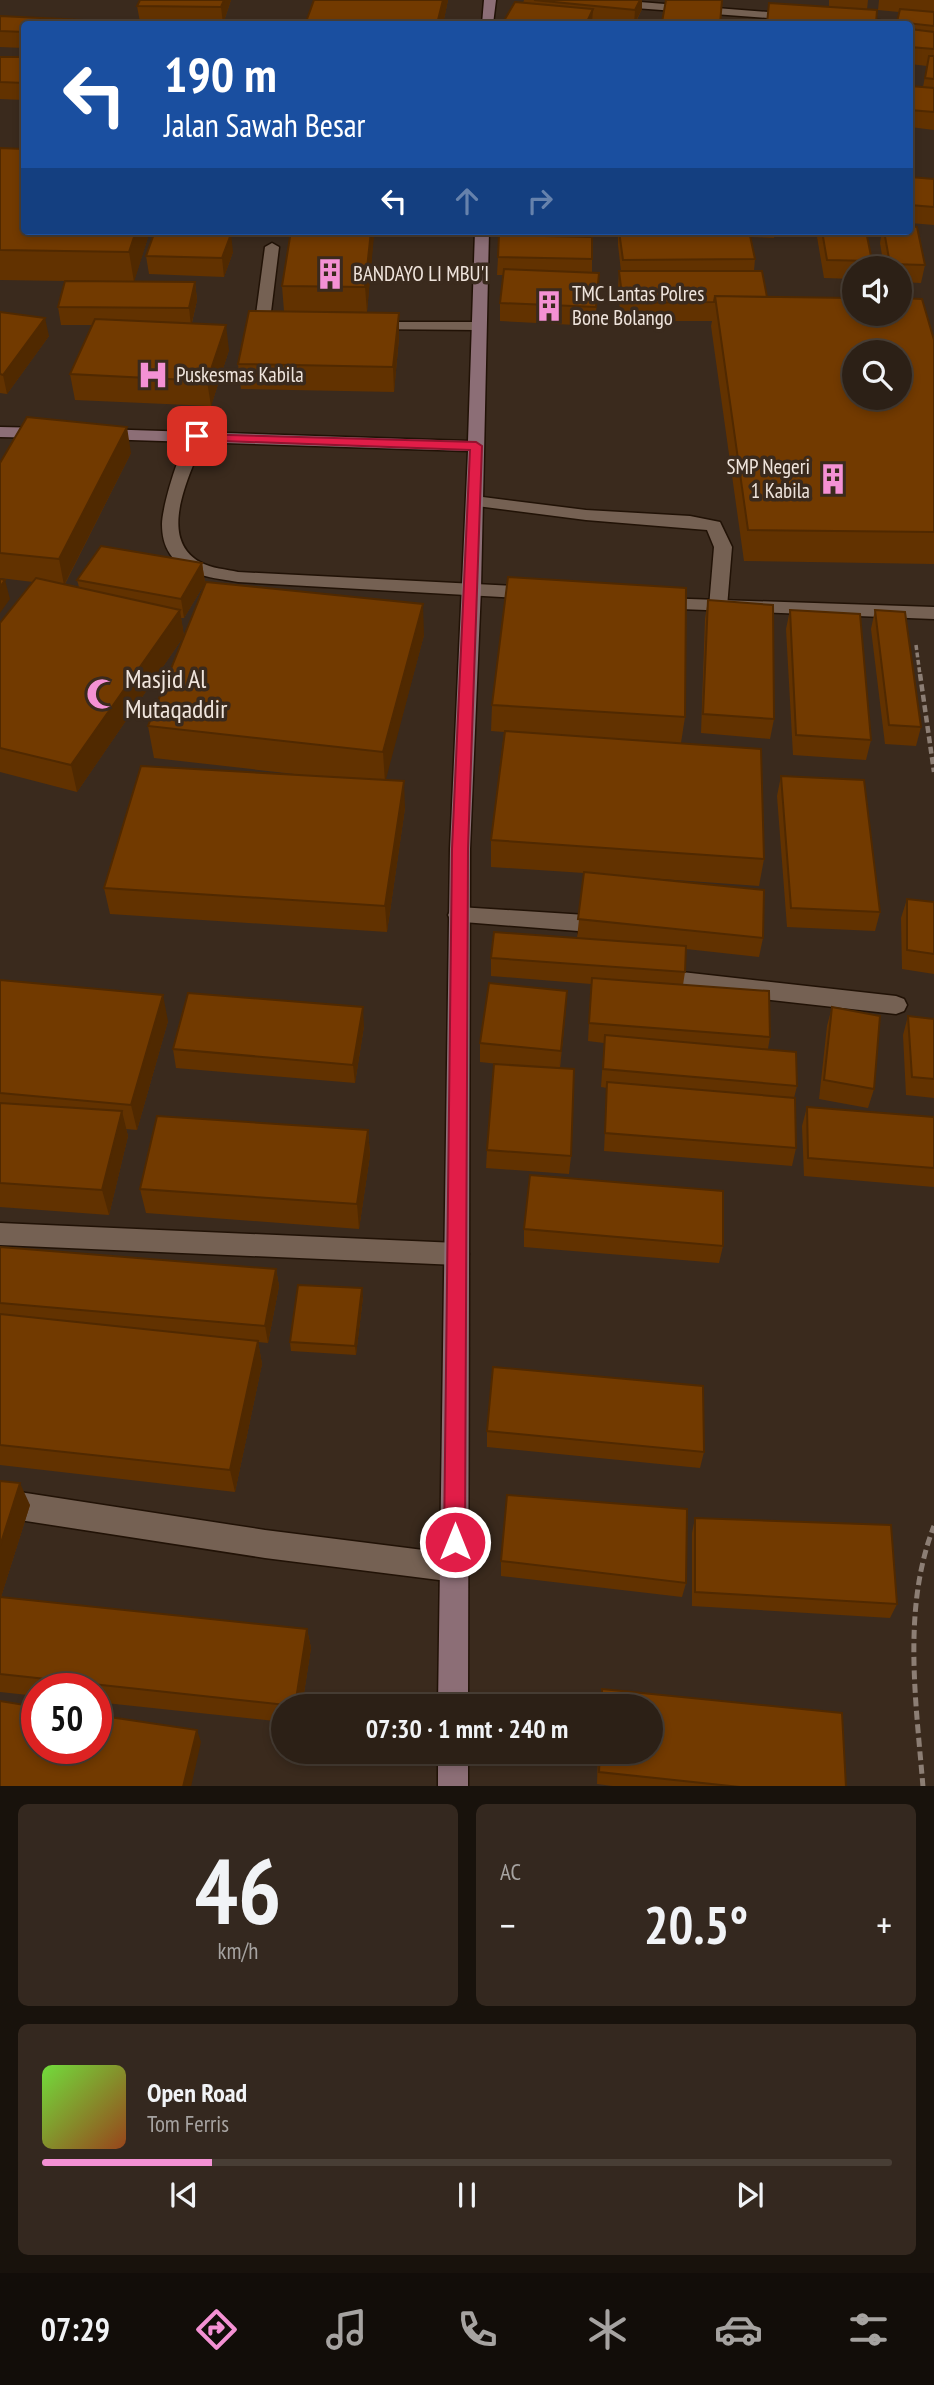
<!DOCTYPE html>
<html lang="id">
<meta charset="utf-8">
<style>
:root{--surface:#2c2016;--page:#34281f;--text:#f1f3f6;--muted:#a6a3a1;--line:#483e35;--accent:#f491d4}
body{margin:0;font-family:"PT Sans Narrow",sans-serif;background:var(--page);color:var(--text);height:100vh;display:flex;flex-direction:column;font-size:26px;white-space:nowrap}
*{box-sizing:border-box;margin:0}
p{font-size:23px;color:var(--muted)}
.icon{flex:none;width:38px;height:38px;fill:none;stroke:currentColor;stroke-width:2;stroke-linecap:round;stroke-linejoin:round}
.map{position:relative;height:1786px;overflow:hidden}
.drawer{display:flex;flex-direction:column;gap:18px;padding:18px;background:#18120c;flex:1}
.drawer>*{flex:none}
.guide{position:absolute;left:21px;top:21px;width:892px;height:214px;border-radius:7px;box-shadow:0 4px 10px #0003,0 0 0 2px var(--line);background:#1a4fa0;color:#fff;overflow:hidden}
.controls{position:absolute;left:842px;top:256px;display:grid;gap:14px}
.controls a{display:grid;place-items:center;width:70px;height:70px;border-radius:50%;background:var(--surface);box-shadow:0 4px 10px #0003,0 0 0 2px var(--line);font-size:35px}
.speed{position:absolute;left:21px;top:1673px;display:flex;gap:14px;font-size:35px;font-weight:700;text-align:center}
.speed>*{display:grid;place-content:center;width:91px;height:91px;border-radius:50%;background:var(--surface);box-shadow:0 4px 10px #0003,0 0 0 2px var(--line);line-height:1}
.speed .limit{border:10px solid #d22;background:#fff;color:#111}
.pin{position:absolute;display:grid;place-items:center;width:60px;height:60px;color:#fff;margin:-30px;border-radius:14px;box-shadow:0 4px 10px #0006}
.me{position:absolute;width:77px;margin:-38px;rotate:0deg;stroke-linejoin:round;filter:drop-shadow(0 0 5px #0008)}
.turn{display:flex;align-items:center;gap:24px;height:147px;padding:0 28px;font-size:32px}
.turn .icon{width:91px;height:91px;stroke-width:2.5}
.turn b{display:block;font-size:49px;line-height:60px}
.lanes{display:flex;align-items:center;height:66px;padding:0 28px;background:#0003;justify-content:center;gap:35px;direction:ltr}
.lanes .off{opacity:.35}
.big{font-size:52px;font-weight:700;line-height:1.1}
.drawer .widget{flex:1;display:flex;flex-direction:column;justify-content:center;gap:10px;min-width:0;padding:0 24px;border-radius:10px;background:var(--page)}
.drawer .dial{align-items:center;gap:0}
.dial b{font-size:91px;line-height:1}
.song{display:flex;align-items:center;gap:21px}
.cover{width:84px;height:84px;border-radius:10px;background:linear-gradient(135deg,hsl(100 70% 55%),hsl(20 70% 35%))}
.played{height:7px;border-radius:4px;background:linear-gradient(90deg,var(--accent) 20%,var(--line) 20%)}
.keys{display:flex;justify-content:space-around;direction:ltr}
.heat{display:flex;justify-content:space-between;align-items:center;font-size:38px;direction:ltr}
.drawer .tiles{flex:1;display:grid;gap:18px;grid-template-columns:1fr 1fr}
.widget:last-child{grid-column:span 2}
.trip{position:absolute;left:271px;top:1694px;width:392px;height:70px;border-radius:35px;background:var(--surface);box-shadow:0 4px 10px #0003,0 0 0 2px var(--line);font-weight:700;line-height:70px;text-align:center}
.tabs{display:flex;height:112px;justify-content:space-around;align-items:center;background:#120d09;color:var(--muted)}
.tabs .icon{width:49px;height:49px}
.tabs .on{color:var(--accent)}
.tabs b{font-size:32px;color:var(--text)}
.map>svg:first-child{display:block}
.lines{fill:none;stroke-linecap:round;stroke-linejoin:round}
.lane-casing{stroke:#211206;stroke-width:3}
.street-casing{stroke:#211206;stroke-width:3}
.secondary-casing{stroke:#211206;stroke-width:3}
.path-far2{stroke:#8c7e74;stroke-width:3.5;stroke-dasharray:5 2.5;stroke-linecap:butt}
.path-far1{stroke:#8c7e74;stroke-width:4.5;stroke-dasharray:7 3.5;stroke-linecap:butt}
.path{stroke:#8c7e74;stroke-width:5;stroke-dasharray:9 4.5;stroke-linecap:butt}
.lane{fill:#756153;fill-rule:evenodd}
.street{fill:#756153;fill-rule:evenodd}
.secondary{fill:#8c6e76;fill-rule:evenodd}
.wall{fill:#623200}
.shaded-wall{fill:#502900}
.building{fill:#723a00;stroke:#502900;stroke-width:2;fill-rule:evenodd}
.route{fill:#e11d48;stroke:#92132f;stroke-width:2}
.labels{text-anchor:middle;stroke-width:7;stroke-linejoin:round;paint-order:stroke}
.far-poi-label{font-size:21px;fill:#efe4dc;stroke:#3a2a1d;text-anchor:start}
.poi-label{font-size:26px;fill:#efe4dc;stroke:#3a2a1d;text-anchor:start}
</style>
<div class="map">
<svg width="934" height="1787" viewBox="0 0 934 1787">
<rect width="100%" height="100%" fill="#3a2a1d"/>
<g class="lines">
<defs>
<path id="lane" d="M475,496L586,510L690,516L720,522L732,547L727,607L718,613L709,607L714,547L707,530L586,520L469,505L467,501Z"/>
<path id="street" d="M563,0H614L794,14L800,17L794,20L569,3Z
M847,19L893,21L899,24H851L847,23Z
M272,243L279,247L270,320L284,326L277,330L255,322L265,247Z
M372,322H479L486,326L479,330L367,329L365,326Z
M197,431L205,436C192,471 155,537 200,562C212,569 226,569 238,572L534,587L543,593L534,599L238,582C215,578 184,576 170,554C164,545 162,535 162,524C162,507 182,435 197,431Z
M660,598L934,607V619L654,608L651,604L654,600Z
M459,907L586,915L594,917L603,942L600,948H584L578,931L451,921L448,915L451,909Z
M655,969L896,996L904,999L907,1005L904,1011L896,1014L655,987L647,984L644,978L647,972Z
M0,1223L457,1243L466,1246L469,1254L466,1262L457,1265L0,1245Z
M0,1489L265,1530L455,1554L465,1558L469,1568L465,1578L455,1582L265,1558L0,1517Z"/>
<path id="secondary" d="M484,0H496L493,24H482Z
M475,231H489L481,588L470,849L468,1706H438L450,849L468,451L100,439L92,434L100,429L468,441Z
M0,427L47,428L55,433L47,438L0,437Z
M438,1752H468V1787H438Z"/>
</defs>
<use href="#lane" class="lane-casing"/>
<use href="#street" class="street-casing"/>
<use href="#secondary" class="secondary-casing"/>
<path class="path-far2" d="M916,645L920,675"/>
<path class="path-far1" d="M920,674L934,772"/>
<path class="path" d="M923,1787C916,1701 902,1608 934,1526"/>
<use href="#lane" class="lane"/>
<use href="#street" class="street"/>
<use href="#secondary" class="secondary"/>
</g>
<path class="wall" d="M140,0H231L223,24L140,22L137,6Z
M314,0H448L443,24H306Z
M524,0H642V9L635,24H617L592,22V24H502L523,3Z
M666,0L720,24H662Z
M829,0H868L867,10L876,24H767L769,3L829,7Z
M879,0H934V130L910,127V86L923,87L927,66L910,64V24H897L899,12L878,10Z
M0,16L81,20L82,24H24V48L0,47Z
M0,57H24V100L0,99Z
M0,148L24,231H150L134,281L195,282L197,300L192,323L229,350L211,406L75,400L70,374L92,325H61L58,307L67,281L0,280Z
M910,177L934,179V225L910,223Z
M201,231H272L271,233Z
M291,231H374L367,312L290,311L399,338L394,392L241,389L238,364L284,311L282,286Z
M495,231H775L774,238L750,237L755,259L754,271L767,297L934,340V564L744,561L711,326L712,321H621L618,290L619,271H621L618,245V234H495Z
M816,231H866L872,261L871,268H854V279L824,278Z
M882,231H910L925,265L921,283L900,282V268H884L880,243Z
M233,252L224,277L149,274L146,256Z
M498,257L592,259V272L599,273L595,326L500,321V303L503,275H497Z
M0,312L49,336L7,394L0,393Z
M131,453L65,584L79,587L77,580L202,563L205,583L184,618H181L184,636L77,792L0,772V623L33,582L0,578V463Z
M708,600L774,719L770,739L701,733L705,619Z
M790,610L871,740L866,760L793,755L786,629Z
M875,610L921,727L916,746L885,744L871,629Z
M424,635L385,780L405,808L387,932L110,914L104,888L321,777L154,758L148,726Z
M492,705L685,717L681,743L764,859L759,886L633,877L763,938L759,957L686,949L685,972L683,985L770,1037L768,1049L797,1086L794,1098L796,1148L792,1166L604,1151L607,1088L601,1087L604,1043L588,1041L591,984L491,976V958L577,938L584,873L491,867V840L504,732L491,731Z
M781,776L880,912L875,931L787,927L777,796Z
M907,899L934,902V974L902,969L901,918Z
M0,980L168,1021L137,1130L126,1129L128,1136L109,1215L0,1207Z
M832,1007L874,1089L868,1108L819,1099L827,1026Z
M566,1009L560,1068L571,1156L569,1174L486,1168L487,1150L517,1066L480,1062V1043Z
M908,1016L934,1019V1098L906,1095L903,1035Z
M364,1026L355,1083L176,1068L173,1049Z
M807,1107L934,1117V1187L804,1176L802,1126Z
M368,1130L370,1155L359,1229L146,1213L140,1189Z
M524,1229L723,1246L719,1263L524,1247Z
M0,1247L276,1269L279,1286L268,1343L258,1342L262,1364L235,1492L0,1465Z
M363,1297L356,1355L291,1351L290,1342Z
M487,1431L704,1452L700,1468L487,1447Z
M0,1481L30,1505L1,1597L307,1629L311,1648L302,1706H284V1722L96,1702V1689H37V1696L0,1692Z
M695,1518L897,1604L890,1618L692,1606V1533Z
M501,1561L686,1583L682,1597L501,1576Z
M602,1689L842,1713L846,1787H620L597,1784L598,1752H651V1706H600Z"/>
<path class="shaded-wall" d="M224,0H231L223,24L221,7Z
M443,0H448L443,24H437Z
M640,0H642V9L634,24L635,10Z
M593,9L592,24H586Z
M136,231H150L134,282L129,252Z
M371,231H374V236L367,312L365,287Z
M231,234L233,252L224,277L222,258Z
M195,282L197,300L191,326L189,308Z
M399,313V338L394,392L393,367Z
M45,318L49,336L7,394L3,375Z
M226,325L229,350L211,406L207,381Z
M127,427L131,453L64,585L59,559Z
M202,563L205,583L184,618L181,599Z
M5,580L10,599L0,613V587Z
M423,604L424,635L385,783L383,752Z
M180,610L184,636L77,792L71,765Z
M404,781L405,808L387,932L385,906Z
M567,991L566,1009L559,1070L561,1051Z
M163,995L168,1021L137,1130L131,1105Z
M363,1007L364,1026L355,1083L353,1065Z
M122,1111L128,1136L109,1215L102,1190Z
M368,1130L370,1155L359,1229L357,1204Z
M276,1269L279,1286L268,1343L265,1326Z
M362,1288L363,1297L356,1355L355,1346Z
M258,1341L262,1364L235,1492L230,1470Z
M20,1483L30,1505L0,1600V1546Z
M307,1629L311,1648L302,1706H296Z
M197,1730L201,1742L191,1787H183Z"/>
<path class="building" d="M140,0H224L221,7L137,6Z
M314,0H443L437,24H368L306,22Z
M534,0H640L635,10Z
M666,0H722L720,24L662,22Z
M515,2L593,9L586,24H502Z
M769,3L877,10L876,24H767Z
M900,9L934,12V26L897,22Z
M0,16L81,20L78,24H24V32L0,31Z
M910,29L934,32V49L910,47Z
M929,56H934V79L925,78Z
M0,57H24V83L0,82Z
M910,86L934,88V112L910,110Z
M0,148L24,149V231H136L129,252L0,250Z
M910,177L934,179V207L910,205Z
M910,226L917,227L925,265L890,264L884,231H910Z
M155,231L231,234L222,258L146,256Z
M291,231H371L365,287L282,286Z
M619,231H749L755,259L623,260Z
M822,231H866L872,261L827,260Z
M499,235L592,237V259L498,257Z
M504,269L599,273L596,307L500,303Z
M619,271H762L767,297L715,296L714,302L623,303Z
M65,281L195,282L189,308L58,307Z
M715,296L854,298V313H900V298L922,299L934,340V532L748,530ZM854,352H900V397H854Z
M249,311L399,313L393,367L238,364Z
M0,312L45,318L3,375L0,374Z
M95,319L226,325L207,381L70,374Z
M27,417L127,427L59,559L0,553V463Z
M101,546L202,563L181,599L77,580Z
M508,577L686,588L685,717L492,705Z
M36,578L180,610L71,765L0,748V623Z
M0,579L5,580L0,587Z
M206,582L423,604L383,752L148,726Z
M708,600L773,605L774,719L703,714Z
M790,610L860,614L871,740L796,735Z
M875,610L905,612L921,727L889,725Z
M505,731L761,749L764,859L491,840Z
M141,766L404,781L385,906L104,888Z
M781,776L864,780L880,912L791,908Z
M584,872L764,890L763,938L578,919Z
M907,899L934,902V954L907,950Z
M494,932L686,946L685,972L491,958Z
M592,978L769,991L770,1037L589,1023Z
M0,980L163,995L131,1105L0,1093Z
M489,983L567,991L561,1051L480,1043Z
M188,993L363,1007L353,1065L173,1049Z
M832,1007L880,1016L874,1089L824,1080Z
M908,1016L934,1019V1079L912,1077Z
M605,1035L796,1052L797,1086L603,1069Z
M494,1064L574,1069L571,1156L487,1150Z
M607,1082L795,1098L796,1148L605,1133Z
M0,1103L122,1111L102,1190L0,1183Z
M807,1107L934,1117V1168L808,1158Z
M157,1116L368,1130L357,1204L140,1189Z
M530,1175L723,1191V1246L524,1229Z
M0,1247L276,1269L265,1326L0,1303Z
M298,1285L362,1288L355,1346L290,1342Z
M0,1314L258,1341L230,1470L0,1445Z
M493,1367L703,1386L704,1452L487,1431Z
M0,1481L20,1483L0,1546Z
M507,1495L687,1509L686,1583L501,1561Z
M695,1518L891,1525L897,1604L695,1592Z
M0,1597L307,1629L295,1706L0,1674Z
M602,1689L842,1713L846,1787H740L599,1772L600,1752H651V1706H602Z
M0,1701L37,1707V1748H96V1715L197,1730L183,1787H0Z"/>
<path class="route" d="M193,434L476,442L482,446L468,849L465,1542L462,1549L455,1552L447,1549L444,1542L452,849L470,450L197,440L191,436Z"/>
<defs>
<symbol id="building-bare" viewBox="-9 -9 18 18"><path d="M-4-6H4V6H1V3H-1V6H-4ZM-2.5-4.3h1.7v1.8h-1.7ZM.8-4.3h1.7v1.8H.8ZM-2.5-1h1.7V.8h-1.7ZM.8-1h1.7V.8H.8Z" fill="#f491d4" stroke="#3a2a1d" stroke-width="2.5" paint-order="stroke"/></symbol>
<symbol id="hospital-bare" viewBox="-9 -9 18 18"><path d="M-5-5h3v3.5h4V-5h3V5h-3V1.5h-4V5h-3Z" fill="#f491d4" stroke="#3a2a1d" stroke-width="2.5" paint-order="stroke"/></symbol>
<symbol id="mosque-bare" viewBox="-9 -9 18 18"><path d="M3.5-4.9A6 6 0 1 0 3.5 4.9A5 5 0 1 1 3.5-4.9Z" fill="#f491d4" stroke="#3a2a1d" stroke-width="2.5" paint-order="stroke"/></symbol>
</defs>
<g fill-rule="evenodd">
<use href="#building-bare" x="308" y="252" width="44" height="44"/>
<use href="#building-bare" x="527" y="284" width="44" height="44"/>
<use href="#hospital-bare" x="131" y="353" width="44" height="44"/>
<use href="#building-bare" x="811" y="457" width="44" height="44"/>
<use href="#mosque-bare" x="80" y="672" width="44" height="44"/>
</g>
<g class="labels">
<g class="far-poi-label">
<text x="353" y="281">BANDAYO LI MBU'I</text>
<text x="572" y="301">TMC Lantas Polres<tspan x="572" dy="24">Bone Bolango</tspan></text>
<text x="176" y="382">Puskesmas Kabila</text>
<text x="810" y="474" text-anchor="end">SMP Negeri<tspan x="810" dy="24">1 Kabila</tspan></text>
</g>
<g class="poi-label">
<text x="125" y="688">Masjid Al<tspan x="125" dy="30">Mutaqaddir</tspan></text>
</g>
</g>
</svg>
<div class="controls">
<a><svg class="icon" aria-label="sound" viewBox="0 0 24 24"><path d="M4 9h4l5-4v14l-5-4H4zM17 9q2 3 0 6"/></svg></a>
<a><svg class="icon" aria-label="search" viewBox="0 0 24 24"><circle cx="10" cy="10" r="6"/><path d="M15 15l6 6"/></svg></a>
</div>
<div class="speed"><div class="limit">50</div></div>
<div class="pin" style="left:197px;top:436px;background:#d93025"><svg class="icon" aria-label="arrive" viewBox="0 0 24 24"><path d="M6 21V4h12l-3 4 3 4H6"/></svg></div>
<svg class="me" style="left:455px;top:1542px" viewBox="-20 -20 40 40"><circle r="17" fill="#e11d48" stroke="#fff" stroke-width="3"/><path d="M0-11L8 9 0 5-8 9z" fill="#fff"/></svg>
<div class="trip">07:30 · 1 mnt · 240 m</div>
<div class="guide">
<div class="turn"><svg class="icon" aria-label="left" viewBox="0 0 24 24"><path d="M17 20v-9H6M10 6l-5 5 5 5"/></svg><div><b>190 m</b>Jalan Sawah Besar</div></div>
<div class="lanes"><svg class="icon" aria-label="left" viewBox="0 0 24 24"><path d="M17 20v-9H6M10 6l-5 5 5 5"/></svg><svg class="icon off" aria-label="ahead" viewBox="0 0 24 24"><path d="M12 20V5M6 11l6-6 6 6"/></svg><svg class="icon off" aria-label="right" viewBox="0 0 24 24"><path d="M7 20v-9h11M14 6l5 5-5 5"/></svg></div>
</div>
</div>
<section class="drawer">
<div class="tiles">
<div class="widget dial"><b>46</b><p>km/h</p></div>
<div class="widget"><p>AC</p>
<div class="heat"><a>−</a><b class="big">20.5°</b><a>+</a></div>
</div>
<div class="widget">
<div class="song"><i class="cover"></i><div><b>Open Road</b><p>Tom Ferris</p></div></div>
<div class="played"></div>
<div class="keys"><svg class="icon" aria-label="previous" viewBox="0 0 24 24"><path d="M18 5L8 12l10 7zM5 5v14"/></svg><svg class="icon" aria-label="pause" viewBox="0 0 24 24"><path d="M8 5v14M16 5v14"/></svg><svg class="icon" aria-label="next" viewBox="0 0 24 24"><path d="M6 5l10 7-10 7zM19 5v14"/></svg></div>
</div>
</div>
</section>
<nav class="tabs">
<b>07:29</b>
<svg class="icon on" aria-label="directions" viewBox="0 0 24 24"><path d="M12 3l9 9-9 9-9-9zM9 14v-3h6M13 9l2 2-2 2"/></svg>
<svg class="icon" aria-label="music" viewBox="0 0 24 24"><path d="M9 18V5l10-2v13"/><circle cx="6" cy="18" r="3"/><circle cx="16" cy="16" r="3"/></svg>
<svg class="icon" aria-label="phone" viewBox="0 0 24 24"><path d="M5 4h4l2 5-3 2q2 4 5 5l2-3 5 2v4C11 20 4 13 5 4z"/></svg>
<svg class="icon" aria-label="climate" viewBox="0 0 24 24"><path d="M12 3v18M4 7l16 10M4 17L20 7"/></svg>
<svg class="icon" aria-label="car" viewBox="0 0 24 24"><path d="M5 17H2v-5l4-1 3-4h7l3 4 3 1v5h-3M9 17h6M6 11h13"/><circle cx="7" cy="17" r="2"/><circle cx="17" cy="17" r="2"/></svg>
<svg class="icon" aria-label="filters" viewBox="0 0 24 24"><path d="M4 7h16M4 17h16"/><circle cx="9" cy="7" r="2"/><circle cx="15" cy="17" r="2"/></svg>
</nav>
